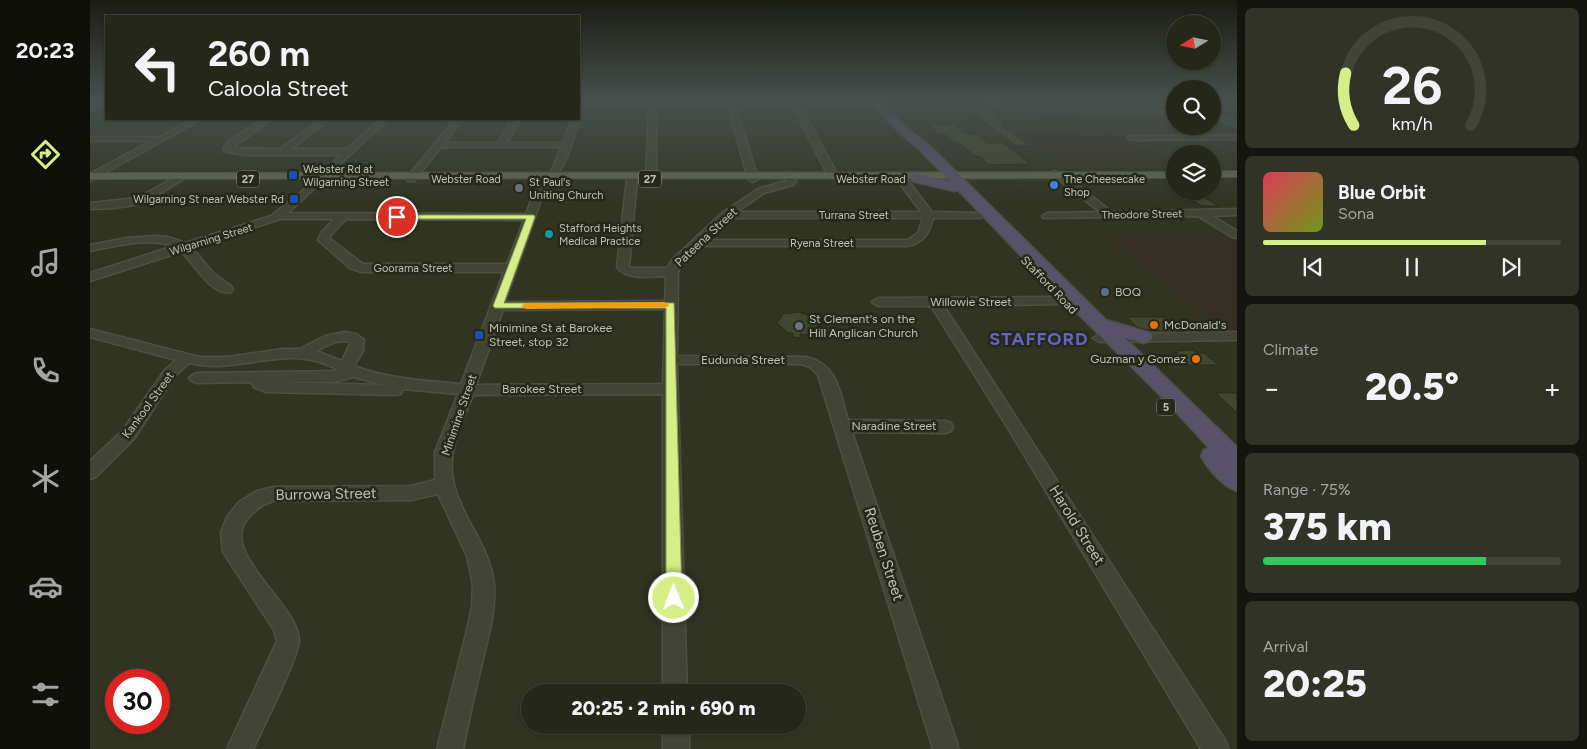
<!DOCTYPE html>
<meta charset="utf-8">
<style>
:root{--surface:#252719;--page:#313326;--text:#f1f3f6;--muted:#a3a5a2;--line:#424438;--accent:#d7ed88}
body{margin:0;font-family:Figtree,sans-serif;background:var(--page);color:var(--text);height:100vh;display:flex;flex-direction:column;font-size:19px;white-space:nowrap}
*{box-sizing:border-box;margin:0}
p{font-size:16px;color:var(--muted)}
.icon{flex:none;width:28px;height:28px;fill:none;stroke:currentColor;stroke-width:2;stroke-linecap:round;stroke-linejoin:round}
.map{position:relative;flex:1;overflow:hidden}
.drawer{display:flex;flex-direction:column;gap:8px;padding:8px;background:#14150e;width:350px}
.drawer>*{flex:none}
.hud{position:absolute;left:15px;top:15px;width:475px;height:105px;border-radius:0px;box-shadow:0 1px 4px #0004,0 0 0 1px var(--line);background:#252719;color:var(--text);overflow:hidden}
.needle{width:32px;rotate:260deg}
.buttons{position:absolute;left:1076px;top:15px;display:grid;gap:10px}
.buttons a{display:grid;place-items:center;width:55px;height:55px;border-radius:50%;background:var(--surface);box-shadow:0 1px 4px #0004,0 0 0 1px var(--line);font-size:25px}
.speed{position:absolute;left:15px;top:669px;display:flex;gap:10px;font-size:25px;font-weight:700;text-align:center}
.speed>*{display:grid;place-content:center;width:65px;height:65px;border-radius:50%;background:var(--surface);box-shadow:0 1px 4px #0004,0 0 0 1px var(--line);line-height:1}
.speed .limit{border:8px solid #d22;background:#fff;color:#111}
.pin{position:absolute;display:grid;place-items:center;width:42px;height:42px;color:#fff;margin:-21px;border:2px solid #fff;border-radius:50%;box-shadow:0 1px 5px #0007}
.me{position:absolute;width:55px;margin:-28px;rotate:359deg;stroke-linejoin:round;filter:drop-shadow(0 0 4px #0008)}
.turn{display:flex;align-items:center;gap:18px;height:105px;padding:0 20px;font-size:22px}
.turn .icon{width:65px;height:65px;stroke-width:2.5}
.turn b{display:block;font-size:35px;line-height:42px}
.big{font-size:38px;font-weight:800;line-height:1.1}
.drawer .widget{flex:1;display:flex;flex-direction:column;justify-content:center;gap:8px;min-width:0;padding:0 18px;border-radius:8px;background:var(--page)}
.drawer .dial{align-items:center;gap:0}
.dial svg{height:130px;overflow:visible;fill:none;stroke:var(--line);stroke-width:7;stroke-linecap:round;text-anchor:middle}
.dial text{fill:var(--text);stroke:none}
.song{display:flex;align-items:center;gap:15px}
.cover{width:60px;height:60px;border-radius:8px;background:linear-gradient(135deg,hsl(350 70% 55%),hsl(80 70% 35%))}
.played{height:5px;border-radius:2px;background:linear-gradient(90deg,var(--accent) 75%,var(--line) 75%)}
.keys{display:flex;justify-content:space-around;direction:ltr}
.heat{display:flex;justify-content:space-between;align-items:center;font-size:28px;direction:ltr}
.charge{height:8px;border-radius:4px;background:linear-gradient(90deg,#34c759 75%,var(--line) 0)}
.trip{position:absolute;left:431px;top:684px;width:285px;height:50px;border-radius:25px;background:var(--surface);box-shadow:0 1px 4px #0004,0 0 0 1px var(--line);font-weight:800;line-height:50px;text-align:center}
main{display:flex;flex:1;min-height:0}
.tab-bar{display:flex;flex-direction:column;width:90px;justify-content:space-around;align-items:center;background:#0f100a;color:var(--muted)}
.tab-bar .icon{width:35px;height:35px}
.tab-bar .active{color:var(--accent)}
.tab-bar b{font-size:22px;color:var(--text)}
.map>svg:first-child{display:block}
.green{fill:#353023}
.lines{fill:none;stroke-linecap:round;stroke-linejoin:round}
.stream{stroke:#2b3016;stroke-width:2}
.building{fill:#41462e;stroke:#282b1c}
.minor-casing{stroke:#4d5141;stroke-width:3}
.major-casing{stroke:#4d5141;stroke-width:2}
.highway-casing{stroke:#4c4f3f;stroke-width:3}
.minor{fill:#424534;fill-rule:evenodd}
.major{fill:#616552;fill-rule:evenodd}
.highway{fill:#57526a;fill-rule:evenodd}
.route{fill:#d7ed88;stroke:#8c9a58}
.slow{fill:#f59e0b}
.transit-dot{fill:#1a4fb4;stroke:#26291a;stroke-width:2}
.shop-dot{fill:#3f7fe0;stroke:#26291a;stroke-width:2}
.worship-dot{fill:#6b7280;stroke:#26291a;stroke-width:2}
.culture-dot{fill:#0f9aa8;stroke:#26291a;stroke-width:2}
.service-dot{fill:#5c6f8a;stroke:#26291a;stroke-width:2}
.food-dot{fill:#e8710a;stroke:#26291a;stroke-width:2}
.labels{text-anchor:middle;stroke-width:5;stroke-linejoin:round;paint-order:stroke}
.far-poi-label{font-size:11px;fill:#bdc2ae;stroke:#26291a;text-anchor:start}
.shield{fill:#26291a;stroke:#909482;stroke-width:1}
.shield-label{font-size:11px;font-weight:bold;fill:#bdc2ae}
.far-street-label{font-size:11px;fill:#bdc2ae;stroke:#26291a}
.street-label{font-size:12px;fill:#bdc2ae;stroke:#26291a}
.poi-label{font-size:12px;fill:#bdc2ae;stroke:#26291a;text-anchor:start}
.near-street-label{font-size:15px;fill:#bdc2ae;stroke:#26291a}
.district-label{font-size:18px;font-weight:bold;letter-spacing:1px;fill:#6663c8;stroke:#26291a}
</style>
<main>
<nav class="tab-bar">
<b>20:23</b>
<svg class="icon active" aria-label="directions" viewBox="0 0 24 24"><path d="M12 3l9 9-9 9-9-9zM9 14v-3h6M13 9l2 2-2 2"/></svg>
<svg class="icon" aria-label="music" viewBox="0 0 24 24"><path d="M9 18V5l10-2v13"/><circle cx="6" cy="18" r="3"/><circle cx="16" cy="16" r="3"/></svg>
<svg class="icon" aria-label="phone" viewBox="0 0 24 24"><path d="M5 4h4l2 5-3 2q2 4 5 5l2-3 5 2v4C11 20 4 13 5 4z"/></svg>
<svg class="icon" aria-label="climate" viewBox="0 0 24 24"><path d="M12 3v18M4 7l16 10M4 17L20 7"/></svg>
<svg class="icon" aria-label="car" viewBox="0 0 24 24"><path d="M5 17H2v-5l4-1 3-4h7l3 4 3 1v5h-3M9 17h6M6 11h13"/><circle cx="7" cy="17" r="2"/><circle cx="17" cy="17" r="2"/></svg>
<svg class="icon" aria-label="filters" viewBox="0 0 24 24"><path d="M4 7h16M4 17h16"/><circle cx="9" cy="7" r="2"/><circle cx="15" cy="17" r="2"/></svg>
</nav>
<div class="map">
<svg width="1147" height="749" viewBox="0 0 1147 749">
<rect width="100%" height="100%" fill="#313421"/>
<path class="green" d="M929,100H1085V101L985,103L982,106L997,115H983V117H947L934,109H916L904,103L932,102Z
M1012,128L1082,164L995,167L972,163L928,132H962L958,129Z
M1147,236V331H1134L1017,237Z"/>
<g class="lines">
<path class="stream" d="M971,101L978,100"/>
</g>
<path class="building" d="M876,109H896L916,124H910L940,146H927Z
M864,124L875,134H886L897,143H913L941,164L899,165L891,157L885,156L869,143H865L854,134H848L839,125Z
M1092,194H1108L1129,206H1112Z
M709,312L725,318L728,328L716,335L710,334V338L703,337V333H698L687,323L693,314Z
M1037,317H1074L1091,331H1066L1052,329L1047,327Z
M1103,350L1107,353H1114L1128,365H1098L1085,353H1088L1085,351Z
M1126,393H1147V413Z"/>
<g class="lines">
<defs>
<path id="minor" d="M13,100H16V103L0,110V105Z
M560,100L787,101L791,103L787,105H709L748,175L743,178L738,175L702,105H645L668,179L663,182L658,179L638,105H566V176L561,179L556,176L559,105H489L490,101Z
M894,100H901L907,104L901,105Z
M991,111H1085V115H991Z
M1122,112L1147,122V127L1122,117Z
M103,119H112L0,181V174L61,141H0V137H70Z
M173,119H182L142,148L190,149L232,119H240L201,149H257L290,119H298L198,213L436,214L448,182L461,172L471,147H351L324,181H318L316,179L365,119H373L354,143H408L422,119H430L417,143H473L481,119H489C483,142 477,169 457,183L415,302L575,301L576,276C561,276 536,281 527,267L537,179L542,176L547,179L539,267L542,268H577L582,260L632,213L668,189L696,181L694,175L699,172L702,173L706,181L703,185L674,193L647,212H831L806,178L811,175L814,176L842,212L895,213L896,215L891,218H843C839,234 834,242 818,246H609L591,263L588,272L587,356L717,357C749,366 749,392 758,420L855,421L861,423L863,427L861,431L855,433L762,432L869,749H843L728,375L720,367L711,364H587L597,692H573V394L383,395C376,413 366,433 363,452C353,502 400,537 404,585C406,612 398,637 392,663C385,692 379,720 373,749H347L377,630L382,607L383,585L377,556L348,494L321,500L183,501C173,504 165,510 158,518C128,553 207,602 209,640C210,655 172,730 163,749H137L187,641L184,630L133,552L131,532L137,517L149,502L167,491L183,487L321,486L345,480V452L368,394L313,389L311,394L306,395L176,392L164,387L161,382L107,383L102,381L99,378L102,375L107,373L249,371C200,340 150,376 99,363L84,377L44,439L6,477L0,479V461L32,431L74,371L86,360L0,337V329L109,357H138L192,349H210L235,336L255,332L266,334L274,340L273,351L264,366C299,379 335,381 371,384L414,272H271L260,268L228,240L231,233L244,219H190L102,248L124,274L141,286L143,289L141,292C121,297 104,262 91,252L0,281V273L84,246C57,237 27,246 0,251V245L37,238L65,236L78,237L95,243L181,216L207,196L251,155H155L134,151L133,149L138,141ZM639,218H833L828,233L818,240H616ZM256,219L434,220L417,264H273L240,239V236ZM575,309L573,384L386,385L413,310ZM255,341L260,342V344L252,361L226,351L245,342ZM264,377L294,385L183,382H244Z
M1147,135V139L1041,140L1037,138L1041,136Z
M964,171L974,175L1022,212L1147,209V215L1122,216L1147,231V238L1142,237L1108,216L953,218L952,216L957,213L1010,212L968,179L959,174Z
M92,173L95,174V178L55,203L25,208L0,209V203L48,198Z
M975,297L981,301L980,304L854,306L1135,740L1139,749H1111L916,425L841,306H788L782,302L788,298Z
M1147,332V340L1010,342L1003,338L1010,334Z
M573,725H599V749H573Z"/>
<path id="major" d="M1122,171H1147V177H1122Z
M1085,172V178L0,179V173Z"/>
<path id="highway" d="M779,100H789L819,130L839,145L1016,320L1060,333L1063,337L1060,341L1053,343L1035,338L1147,447V491C1132,486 1118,469 1111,456L1114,450L1119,448L1078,403L960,286L868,190L864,191L822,181L820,178L822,175L827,174L861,182L831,151L811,134Z"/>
</defs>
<use href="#minor" class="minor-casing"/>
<use href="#major" class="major-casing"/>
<use href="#highway" class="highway-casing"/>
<use href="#minor" class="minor"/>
<use href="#major" class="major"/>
<use href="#highway" class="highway"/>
</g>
<linearGradient id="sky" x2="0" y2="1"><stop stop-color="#1b1d12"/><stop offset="0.49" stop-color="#48504e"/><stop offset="1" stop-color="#48504e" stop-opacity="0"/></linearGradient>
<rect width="1147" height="204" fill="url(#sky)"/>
<path class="route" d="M304,215H444L445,217L414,303H584L592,598L590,603L584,605L578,603L576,598V308H405L403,306L436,219H307L303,217Z"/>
<path class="slow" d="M575,302L579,305L578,307L436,309L431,306L436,303Z"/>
<g class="transit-dot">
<rect x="198" y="170" width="10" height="10" rx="2.5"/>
<rect x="199" y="194" width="10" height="10" rx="2.5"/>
<rect x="384" y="330" width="10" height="10" rx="2.5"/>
</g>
<circle class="shop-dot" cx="964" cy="185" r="5"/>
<g class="worship-dot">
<circle cx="429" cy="188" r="5"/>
<circle cx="709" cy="326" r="5"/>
</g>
<circle class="culture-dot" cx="459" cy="234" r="5"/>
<circle class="service-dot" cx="1015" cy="292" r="5"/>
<g class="food-dot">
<circle cx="1064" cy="325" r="5"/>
<circle cx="1106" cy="359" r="5"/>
</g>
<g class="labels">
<g class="far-poi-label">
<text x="213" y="173">Webster Rd at<tspan x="213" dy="13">Wilgarning Street</tspan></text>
<text x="974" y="183">The Cheesecake<tspan x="974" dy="13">Shop</tspan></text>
<text x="439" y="186">St Paul's<tspan x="439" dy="13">Uniting Church</tspan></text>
<text x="194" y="203" text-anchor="end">Wilgarning St near Webster Rd</text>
<text x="469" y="232">Stafford Heights<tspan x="469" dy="13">Medical Practice</tspan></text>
</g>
<g class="shield">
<rect x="147" y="170.5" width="22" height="17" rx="4"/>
<rect x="549" y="170.5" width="22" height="17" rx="4"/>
<rect x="1067" y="398.5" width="18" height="17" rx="4"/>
</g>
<g class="shield-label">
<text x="158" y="183">27</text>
<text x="560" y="183">27</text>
<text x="1076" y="411">5</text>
</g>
<g class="far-street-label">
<text x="376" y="183">Webster Road</text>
<text x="781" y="183">Webster Road</text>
<text transform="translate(1052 214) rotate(-1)" y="4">Theodore Street</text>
<text x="764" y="219">Turrana Street</text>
<text transform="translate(121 239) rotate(-17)" y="4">Wilgarning Street</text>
<text x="732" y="247">Ryena Street</text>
<text x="323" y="272">Goorama Street</text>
</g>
<g class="street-label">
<text transform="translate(616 237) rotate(-43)" y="4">Pateena Street</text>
<text transform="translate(959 285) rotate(46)" y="4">Stafford Road</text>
<text x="881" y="306">Willowie Street</text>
<text x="653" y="364">Eudunda Street</text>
<text x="452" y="393">Barokee Street</text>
<text transform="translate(58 405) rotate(-54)" y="4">Kankool Street</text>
<text transform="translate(369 415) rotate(-71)" y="4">Minimine Street</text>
<text x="804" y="430">Naradine Street</text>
</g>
<g class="poi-label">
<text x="1025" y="296">BOQ</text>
<text x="719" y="323">St Clement's on the<tspan x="719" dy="14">Hill Anglican Church</tspan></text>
<text x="1074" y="329">McDonald's</text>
<text x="399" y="332">Minimine St at Barokee<tspan x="399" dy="14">Street, stop 32</tspan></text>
<text x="1096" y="363" text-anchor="end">Guzman y Gomez</text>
</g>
<g class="near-street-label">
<text transform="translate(236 494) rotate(-1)" y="5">Burrowa Street</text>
<text transform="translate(987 525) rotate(58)" y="5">Harold Street</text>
<text transform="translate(794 554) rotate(72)" y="5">Reuben Street</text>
</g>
<g class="district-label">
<text x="949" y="345">STAFFORD</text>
</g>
</g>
</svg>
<div class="buttons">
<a><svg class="needle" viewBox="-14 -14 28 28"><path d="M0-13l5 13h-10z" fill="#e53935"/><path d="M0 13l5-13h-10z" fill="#a3a5a2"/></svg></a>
<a><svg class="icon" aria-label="search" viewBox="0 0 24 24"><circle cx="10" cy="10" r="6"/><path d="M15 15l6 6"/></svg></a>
<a><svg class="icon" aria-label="layers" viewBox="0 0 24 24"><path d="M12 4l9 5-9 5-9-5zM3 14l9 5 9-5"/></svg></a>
</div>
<div class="speed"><div class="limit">30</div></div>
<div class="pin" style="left:307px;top:217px;background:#d93025"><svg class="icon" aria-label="arrive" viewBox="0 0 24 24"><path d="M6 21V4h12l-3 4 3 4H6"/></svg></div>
<svg class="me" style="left:584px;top:598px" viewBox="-20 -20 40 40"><circle r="17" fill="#d7ed88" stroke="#fff" stroke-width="3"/><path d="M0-11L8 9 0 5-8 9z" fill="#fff"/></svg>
<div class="trip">20:25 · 2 min · 690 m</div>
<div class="hud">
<div class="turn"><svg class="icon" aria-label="left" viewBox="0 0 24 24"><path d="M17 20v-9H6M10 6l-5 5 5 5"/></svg><div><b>260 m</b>Caloola Street</div></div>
</div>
</div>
<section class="drawer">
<div class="widget dial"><svg viewBox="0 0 100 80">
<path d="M14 69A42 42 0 1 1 86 69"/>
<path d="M14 69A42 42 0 0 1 9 37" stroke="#d7ed88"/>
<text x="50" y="56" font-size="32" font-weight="700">26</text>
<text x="50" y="72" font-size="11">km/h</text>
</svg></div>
<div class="widget">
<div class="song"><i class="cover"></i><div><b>Blue Orbit</b><p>Sona</p></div></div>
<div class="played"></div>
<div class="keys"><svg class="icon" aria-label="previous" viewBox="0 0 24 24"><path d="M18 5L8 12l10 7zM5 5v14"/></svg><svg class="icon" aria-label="pause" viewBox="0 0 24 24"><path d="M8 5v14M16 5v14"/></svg><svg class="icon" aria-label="next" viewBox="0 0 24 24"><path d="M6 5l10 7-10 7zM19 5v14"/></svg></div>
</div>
<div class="widget"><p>Climate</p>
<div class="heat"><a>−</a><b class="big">20.5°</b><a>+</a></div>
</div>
<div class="widget"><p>Range · 75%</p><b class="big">375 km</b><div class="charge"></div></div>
<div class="widget"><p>Arrival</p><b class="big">20:25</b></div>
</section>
</main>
